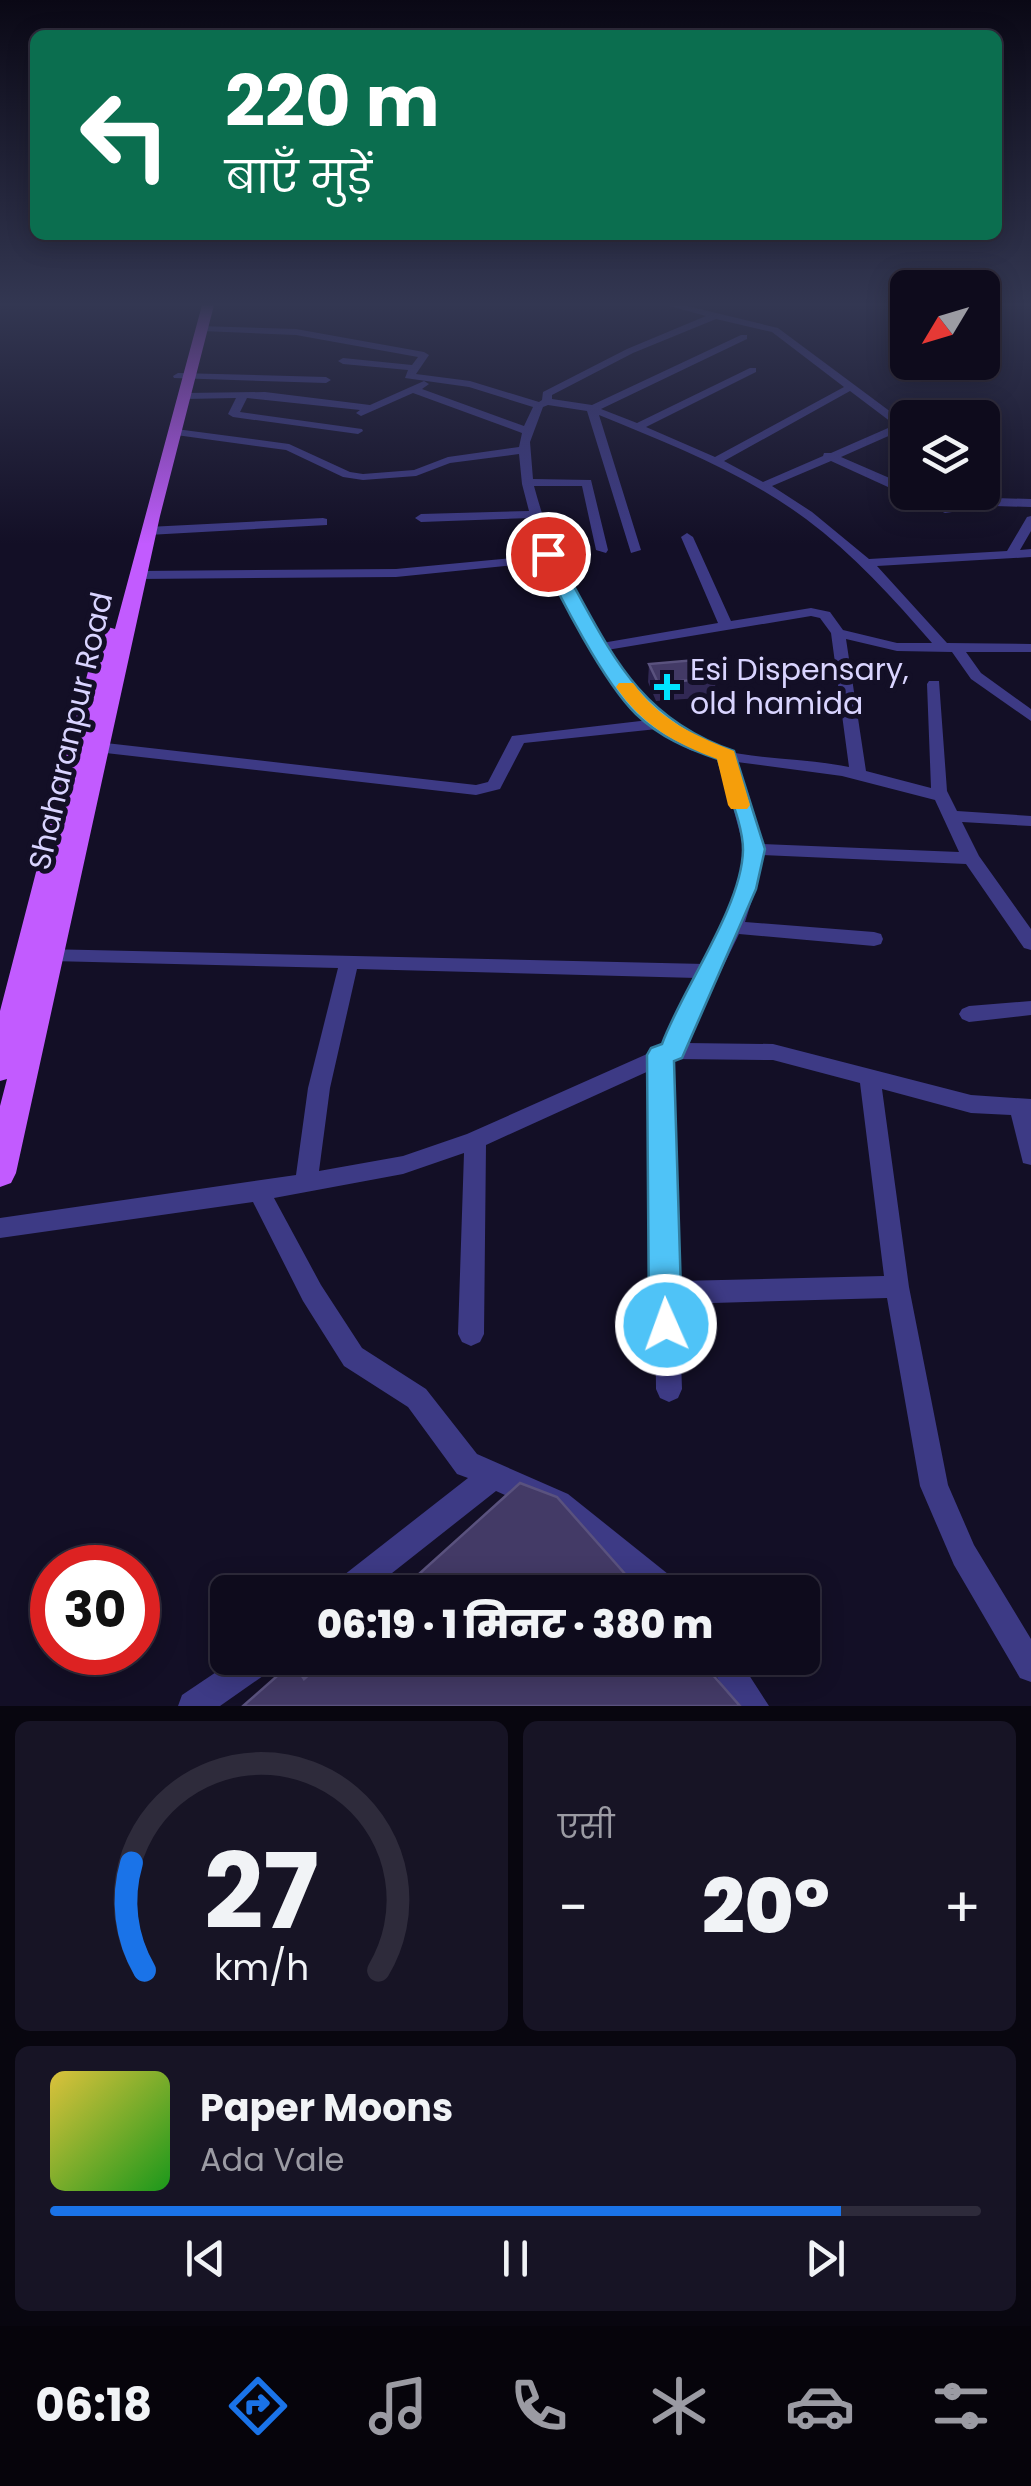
<!DOCTYPE html>
<html lang="hi">
<meta charset="utf-8">
<style>
:root{--surface:#0e0b1c;--page:#171425;--text:#f1f3f6;--muted:#9b9ba3;--line:#2e2b3b;--accent:#1a73e8}
body{margin:0;font-family:Poppins,"Noto Sans Devanagari",sans-serif;background:var(--page);color:var(--text);height:100vh;display:flex;flex-direction:column;font-size:38px;white-space:nowrap}
*{box-sizing:border-box;margin:0}
p{font-size:32px;color:var(--muted)}
.icon{flex:none;width:55px;height:55px;fill:none;stroke:currentColor;stroke-width:2;stroke-linecap:round;stroke-linejoin:round}
.map{position:relative;height:1706px;overflow:hidden}
.details{display:flex;flex-direction:column;gap:15px;padding:15px;background:#08060f;flex:1}
.details>*{flex:none}
.banner{position:absolute;left:30px;top:30px;width:972px;height:210px;border-radius:15px;box-shadow:0 5px 25px #0003,0 0 0 2px var(--line);background:#0b6e4f;color:#fff;overflow:hidden}
.needle{width:65px;rotate:232deg}
.buttons{position:absolute;left:890px;top:270px;display:grid;gap:20px}
.buttons a{display:grid;place-items:center;width:110px;height:110px;border-radius:15px;background:var(--surface);box-shadow:0 5px 25px #0003,0 0 0 2px var(--line);font-size:50px}
.speed{position:absolute;left:30px;top:1545px;display:flex;gap:20px;font-size:50px;font-weight:700;text-align:center}
.speed>*{display:grid;place-content:center;width:130px;height:130px;border-radius:50%;background:var(--surface);box-shadow:0 5px 25px #0003,0 0 0 2px var(--line);line-height:1}
.speed .limit{border:15px solid #d22;background:#fff;color:#111}
.pin{position:absolute;display:grid;place-items:center;width:85px;height:85px;color:#fff;margin:-42px;border:5px solid #fff;border-radius:50%;box-shadow:0 2px 10px #0007}
.me{position:absolute;width:110px;margin:-55px;rotate:358deg;stroke-linejoin:round;filter:drop-shadow(0 0 8px #0008)}
.turn{display:flex;align-items:center;gap:35px;height:210px;padding:0 30px;font-size:45px}
.turn .icon{width:130px;height:130px;stroke-width:2.5}
.turn b{display:block;font-size:70px;line-height:85px}
.big{font-size:75px;font-weight:800;line-height:1.1}
.details .widget{flex:1;display:flex;flex-direction:column;justify-content:center;gap:15px;min-width:0;padding:0 35px;border-radius:15px;background:var(--page)}
.details .dial{align-items:center;gap:0}
.dial svg{height:260px;overflow:visible;fill:none;stroke:var(--line);stroke-width:7;stroke-linecap:round;text-anchor:middle}
.dial text{fill:var(--text);stroke:none}
.song{display:flex;align-items:center;gap:30px}
.cover{width:120px;height:120px;border-radius:15px;background:linear-gradient(135deg,hsl(50 70% 55%),hsl(120 70% 35%))}
.played{height:10px;border-radius:5px;background:linear-gradient(90deg,var(--accent) 85%,var(--line) 85%)}
.keys{display:flex;justify-content:space-around;direction:ltr}
.heat{display:flex;justify-content:space-between;align-items:center;font-size:55px;direction:ltr}
.details .tiles{flex:1;display:grid;gap:15px;grid-template-columns:1fr 1fr}
.widget:last-child{grid-column:span 2}
.trip{position:absolute;left:210px;top:1575px;width:610px;height:100px;border-radius:15px;background:var(--surface);box-shadow:0 5px 25px #0003,0 0 0 2px var(--line);font-weight:800;line-height:100px;text-align:center}
.menu{display:flex;height:160px;justify-content:space-around;align-items:center;background:#06040b;color:var(--muted)}
.menu .icon{width:70px;height:70px}
.menu .on{color:var(--accent)}
.menu b{font-size:45px;color:var(--text)}
.map>svg:first-child{display:block}
.lines{fill:none;stroke-linecap:round;stroke-linejoin:round}
.minor{fill:#3d3a85;fill-rule:evenodd}
.primary{fill:#c25bff;fill-rule:evenodd}
.wall{fill:#312854}
.building{fill:#433a66;stroke:#5a527e;stroke-width:2.5}
.route{fill:#4fc3f7;stroke:#337fa1;stroke-width:2.5}
.slow{fill:#f59e0b}
.poi-dot{fill:#00e5ff;stroke:#130f26;stroke-width:4}
.labels{text-anchor:middle;stroke-width:10;stroke-linejoin:round;paint-order:stroke}
.poi-label{font-size:30px;fill:#d9d4ff;stroke:#130f26;text-anchor:start}
.street-label{font-size:30px;fill:#d9d4ff;stroke:#130f26}
</style>
<div class="map">
<svg width="1031" height="1706" viewBox="0 0 1031 1706">
<rect width="100%" height="100%" fill="#130f26"/>
<g class="lines">
<path class="minor" d="M666,305H683L778,328L907,424L908,433L902,430L841,457L908,486V492H920L947,505L995,498L1031,499V507L995,506L945,513L831,461L772,486L812,512L869,559L1007,551L1027,517L1031,516V531L1020,550L1031,549V557L877,566L947,643L1031,644V652H966L981,673L1031,709V721L971,679L952,652L897,651L846,639L866,771L931,788L927,684L929,681H939L947,791L957,811L1031,816V826L962,822L979,856L1031,929V950L1024,948L966,864L762,855L759,878L745,922L874,932L881,934L883,939L881,944L874,946L739,934L686,1043L773,1044L971,1095L1031,1099V1165L1023,1163L1011,1115L971,1113L882,1089L909,1287L948,1485L974,1545L1031,1639V1682L1020,1678L954,1565L920,1486L887,1298L679,1304L682,1389L678,1398L669,1402L660,1398L656,1389L655,1299L652,1293L654,1287L651,1070L486,1145L484,1334L480,1342L471,1346L462,1342L458,1334L464,1153L403,1174L274,1198L321,1285L362,1348L426,1389L477,1454L568,1494L678,1582L682,1592H646L548,1514L496,1491L368,1592H331L335,1582L468,1478L457,1474L408,1407L344,1366L303,1301L253,1202L0,1238V1218L296,1175L308,1088L338,968L51,961L44,959L41,954L44,949L705,964L734,904L745,852L720,759L690,750L657,729L524,743L500,789L476,795L88,751L80,746L88,741L476,785L488,782L512,736L649,720C605,677 568,620 546,562L396,577L138,579L131,575L138,571L396,569L543,555L530,518L421,522L415,518L421,514L529,511L522,484L519,454L450,463L416,476L363,480L343,477L286,450L176,435L171,432L176,429L289,444L350,472L363,474L414,470L448,457L519,447L522,433L413,393L361,416L356,413L360,410L247,398L240,412L362,429L363,431L358,434L233,417L228,414L236,398L185,399L180,396L185,393L265,392L370,405L424,381L429,384L422,389L524,426L533,407L469,387L405,378L408,370L343,364L338,361L343,358L412,365L418,357L296,335L202,331L197,328L199,326L296,329L424,352L429,355L416,374L470,381L539,402L542,400L543,392L627,349L706,316ZM716,319L772,332L844,387L715,457L646,427L756,372V368H750L637,423L601,409L747,339V335H741L592,405L552,399V395L633,353ZM850,391L895,425L831,453H824L823,456L763,482L724,461ZM548,405L587,411L631,553L641,550L599,415C670,444 744,473 806,519C853,554 893,598 932,643H897L843,630L830,612L811,608L731,621L693,537L687,533L681,537L718,623L602,643C571,593 549,542 534,486H582L596,550L606,553L608,550L591,480L533,479L530,442L543,407ZM811,616L820,618L831,633L849,767C806,758 759,760 716,749C670,736 631,690 607,650ZM737,762L842,776L935,800L959,852L761,844ZM357,969L697,978L665,1046L467,1134L403,1156L319,1171L330,1088ZM675,1059L773,1060L860,1083L884,1276L679,1281L672,1061Z
M178,373L326,377L331,380L326,383L174,378L173,376Z
M323,518L327,519V525L148,535L142,531L148,527Z
M1031,1001V1015L969,1022L962,1019L959,1014L962,1009L969,1006Z
M237,1658H277L273,1669L220,1706H178L182,1695Z
M705,1658H738L769,1706H735Z"/>
<path class="primary" d="M202,305H214L160,516L16,1173L11,1183L0,1187V1106L7,1079L0,1081V1011L98,633L108,627L115,629Z"/>
</g>
<path class="wall" d="M649,664L716,678L714,697L656,701L648,682Z"/>
<path class="building" d="M707,659L716,678L658,683L649,664Z
M520,1483L557,1497L641,1592H399Z
M328,1658H698L740,1706H243L293,1662L304,1679Z"/>
<linearGradient id="sky" x2="0" y2="1"><stop stop-color="#0a0815"/><stop offset="0.56" stop-color="#333752"/><stop offset="1" stop-color="#333752" stop-opacity="0"/></linearGradient>
<rect width="1031" height="544" fill="url(#sky)"/>
<path class="route" d="M542,551H554C606,639 629,715 734,751L765,849L756,889L682,1058L674,1061L682,1325L677,1336L666,1340L654,1336L649,1325L647,1055L651,1048L662,1044C682,989 742,907 743,850C743,822 725,786 718,759C688,749 660,737 636,714C604,683 559,596 540,554Z"/>
<path class="slow" d="M619,683H633C660,720 693,735 734,751L750,805L747,809H731L728,805L717,759C675,743 643,726 616,687Z"/>
<path class="poi-dot" d="M662 672h10v10h10v10h-10v10h-10v-10h-10v-10h10z"/>
<g class="labels">
<g class="poi-label">
<text x="690" y="680">Esi Dispensary,<tspan x="690" dy="34">old hamida</tspan></text>
</g>
<g class="street-label">
<text transform="translate(71 731) rotate(-77)" y="10">Shaharanpur Road</text>
</g>
</g>
</svg>
<div class="buttons">
<a><svg class="needle" viewBox="-14 -14 28 28"><path d="M0-13l5 13h-10z" fill="#e53935"/><path d="M0 13l5-13h-10z" fill="#9b9ba3"/></svg></a>
<a><svg class="icon" aria-label="layers" viewBox="0 0 24 24"><path d="M12 4l9 5-9 5-9-5zM3 14l9 5 9-5"/></svg></a>
</div>
<div class="speed"><div class="limit">30</div></div>
<div class="pin" style="left:548px;top:554px;background:#d93025"><svg class="icon" aria-label="arrive" viewBox="0 0 24 24"><path d="M6 21V4h12l-3 4 3 4H6"/></svg></div>
<svg class="me" style="left:666px;top:1325px" viewBox="-20 -20 40 40"><circle r="17" fill="#4fc3f7" stroke="#fff" stroke-width="3"/><path d="M0-11L8 9 0 5-8 9z" fill="#fff"/></svg>
<div class="trip">06:19 · 1 मिनट · 380 m</div>
<div class="banner">
<div class="turn"><svg class="icon" aria-label="left" viewBox="0 0 24 24"><path d="M17 20v-9H6M10 6l-5 5 5 5"/></svg><div><b>220 m</b>बाएँ मुड़ें</div></div>
</div>
</div>
<section class="details">
<div class="tiles">
<div class="widget dial"><svg viewBox="0 0 100 80">
<path d="M14 69A42 42 0 1 1 86 69"/>
<path d="M14 69A42 42 0 0 1 10 36" stroke="#1a73e8"/>
<text x="50" y="56" font-size="32" font-weight="700">27</text>
<text x="50" y="72" font-size="11">km/h</text>
</svg></div>
<div class="widget"><p>एसी</p>
<div class="heat"><a>−</a><b class="big">20°</b><a>+</a></div>
</div>
<div class="widget">
<div class="song"><i class="cover"></i><div><b>Paper Moons</b><p>Ada Vale</p></div></div>
<div class="played"></div>
<div class="keys"><svg class="icon" aria-label="previous" viewBox="0 0 24 24"><path d="M18 5L8 12l10 7zM5 5v14"/></svg><svg class="icon" aria-label="pause" viewBox="0 0 24 24"><path d="M8 5v14M16 5v14"/></svg><svg class="icon" aria-label="next" viewBox="0 0 24 24"><path d="M6 5l10 7-10 7zM19 5v14"/></svg></div>
</div>
</div>
</section>
<nav class="menu">
<b>06:18</b>
<svg class="icon on" aria-label="directions" viewBox="0 0 24 24"><path d="M12 3l9 9-9 9-9-9zM9 14v-3h6M13 9l2 2-2 2"/></svg>
<svg class="icon" aria-label="music" viewBox="0 0 24 24"><path d="M9 18V5l10-2v13"/><circle cx="6" cy="18" r="3"/><circle cx="16" cy="16" r="3"/></svg>
<svg class="icon" aria-label="phone" viewBox="0 0 24 24"><path d="M5 4h4l2 5-3 2q2 4 5 5l2-3 5 2v4C11 20 4 13 5 4z"/></svg>
<svg class="icon" aria-label="climate" viewBox="0 0 24 24"><path d="M12 3v18M4 7l16 10M4 17L20 7"/></svg>
<svg class="icon" aria-label="car" viewBox="0 0 24 24"><path d="M5 17H2v-5l4-1 3-4h7l3 4 3 1v5h-3M9 17h6M6 11h13"/><circle cx="7" cy="17" r="2"/><circle cx="17" cy="17" r="2"/></svg>
<svg class="icon" aria-label="filters" viewBox="0 0 24 24"><path d="M4 7h16M4 17h16"/><circle cx="9" cy="7" r="2"/><circle cx="15" cy="17" r="2"/></svg>
</nav>
